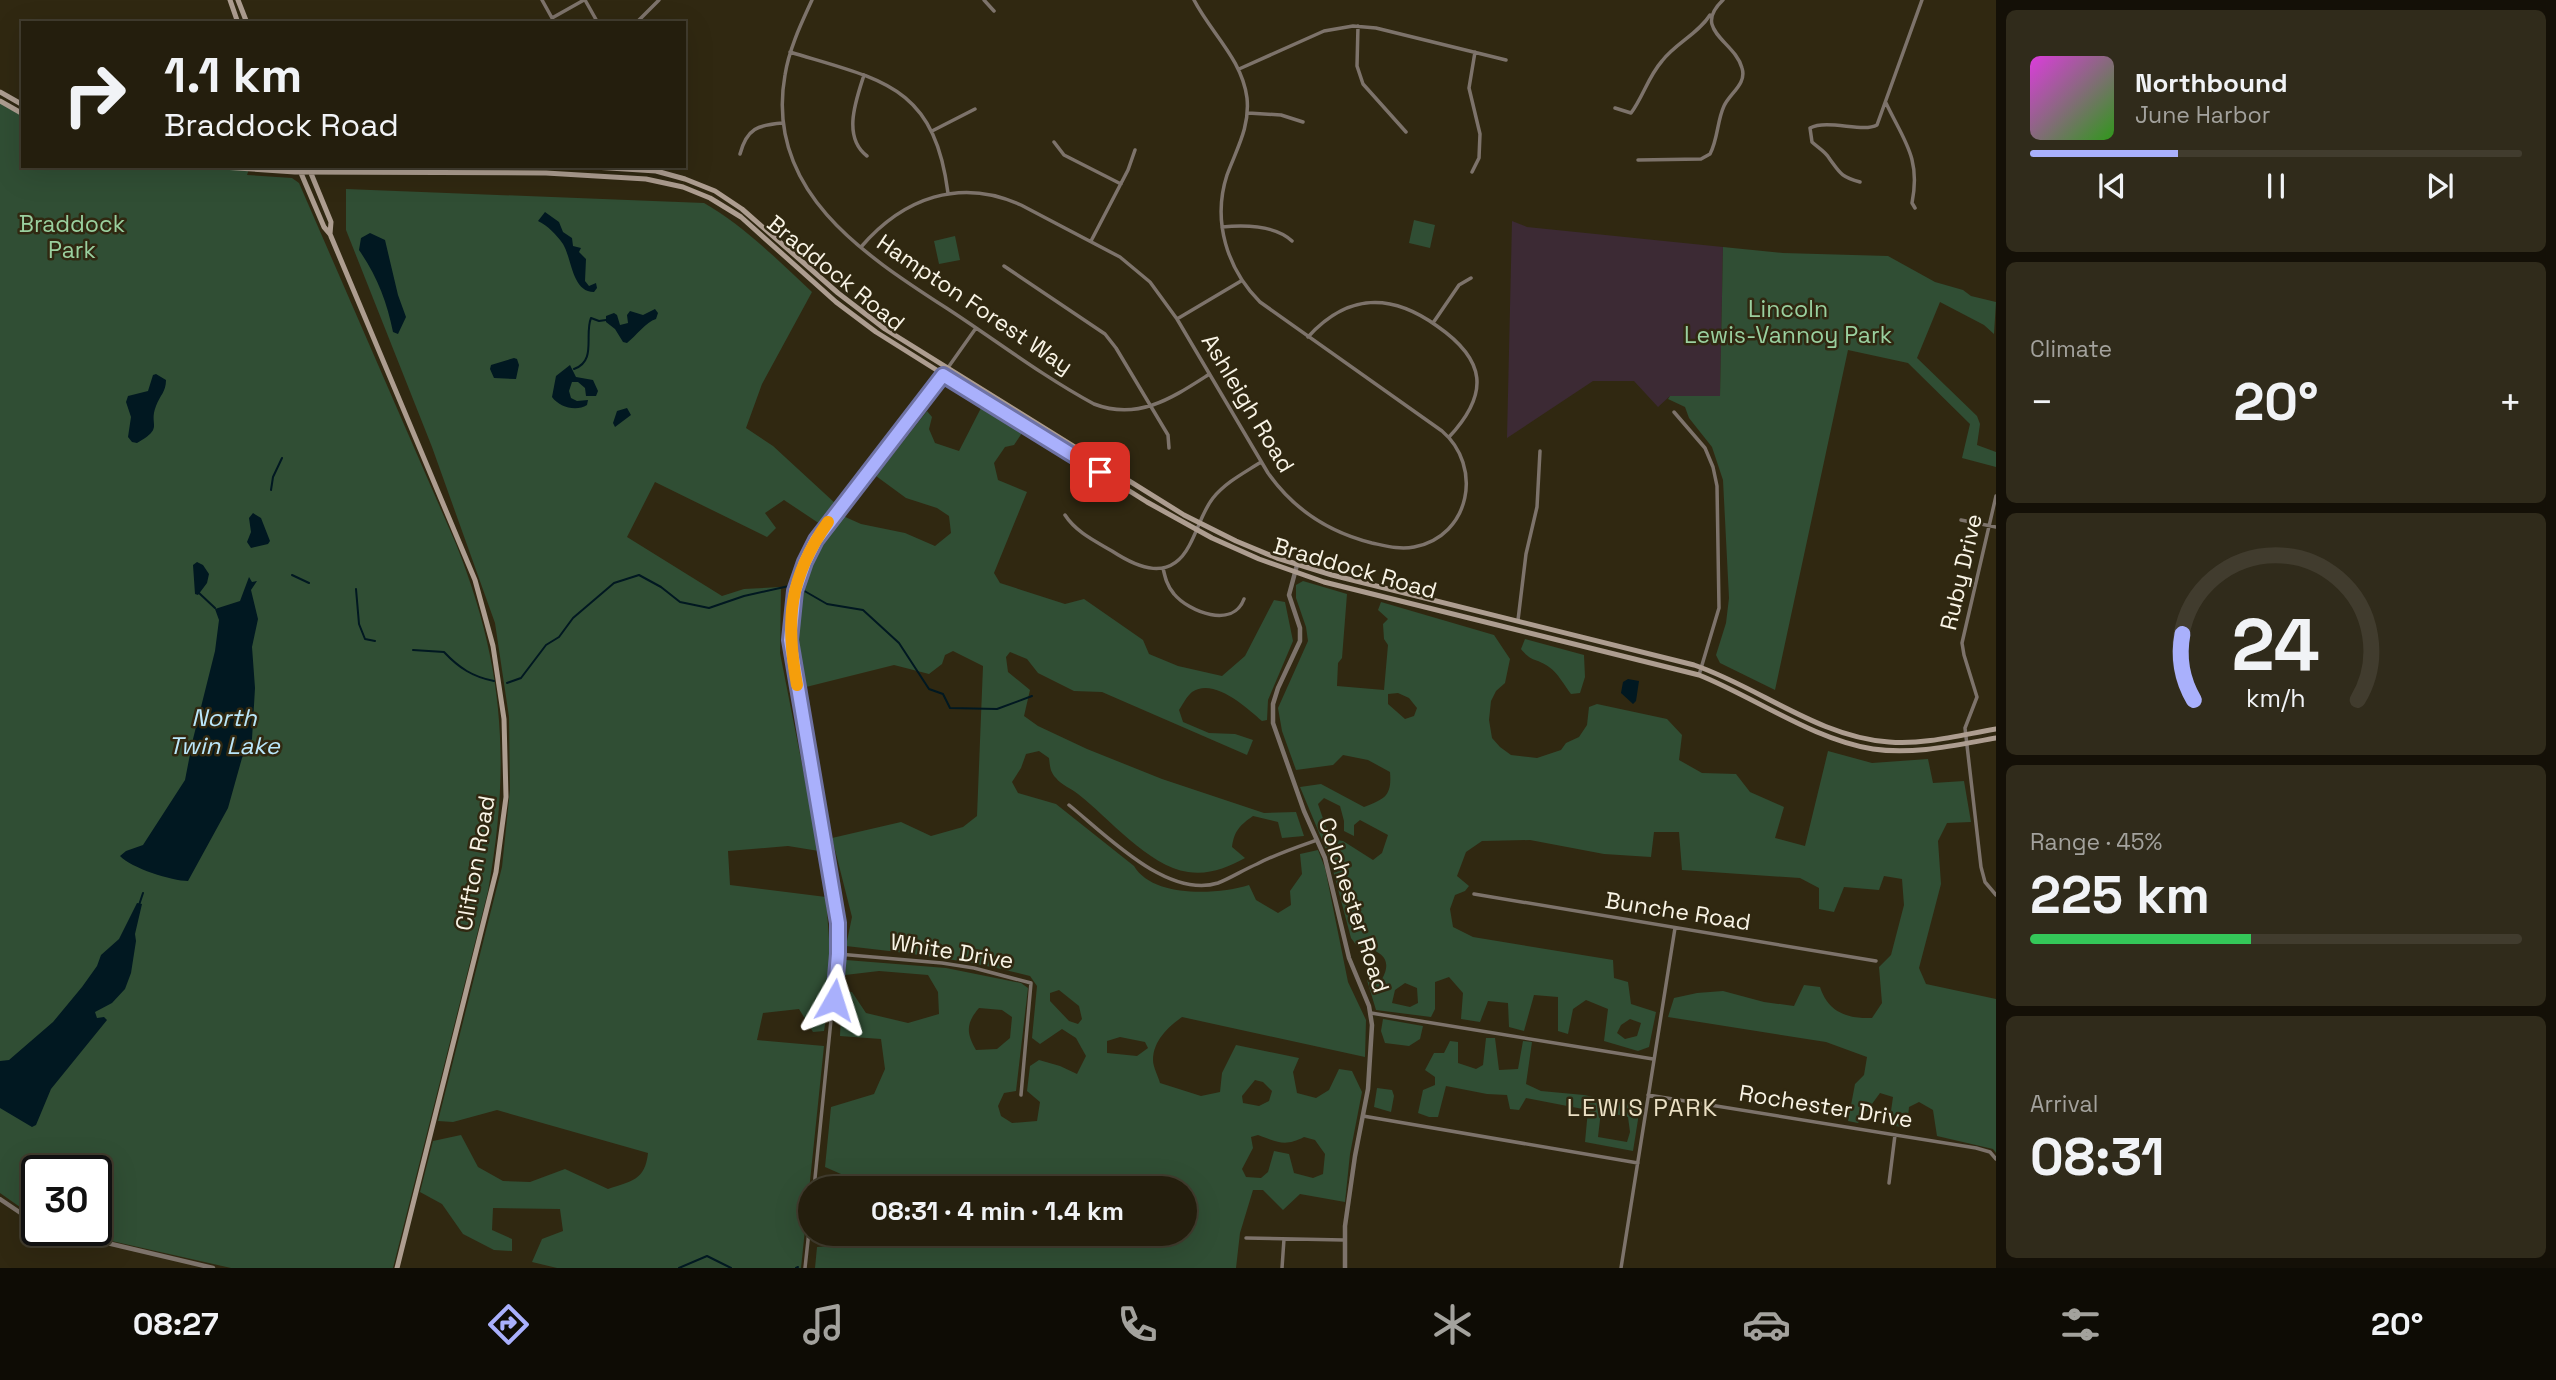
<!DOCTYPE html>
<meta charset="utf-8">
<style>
:root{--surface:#241e0d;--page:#302b1b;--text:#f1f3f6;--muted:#a3a29d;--line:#413c2e;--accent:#a9b0fc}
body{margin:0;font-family:"Space Grotesk",sans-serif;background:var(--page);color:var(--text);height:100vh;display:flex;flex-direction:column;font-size:26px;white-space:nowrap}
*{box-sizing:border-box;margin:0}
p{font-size:23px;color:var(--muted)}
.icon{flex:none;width:38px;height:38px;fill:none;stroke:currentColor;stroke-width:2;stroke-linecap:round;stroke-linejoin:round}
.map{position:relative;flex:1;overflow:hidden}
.panel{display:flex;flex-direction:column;gap:10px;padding:10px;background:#141007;width:560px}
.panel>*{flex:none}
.hud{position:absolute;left:21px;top:21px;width:665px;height:147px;border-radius:0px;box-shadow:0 7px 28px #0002,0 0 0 2px var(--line);background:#241e0d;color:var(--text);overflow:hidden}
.speed{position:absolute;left:21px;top:1155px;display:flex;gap:14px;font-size:35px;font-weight:700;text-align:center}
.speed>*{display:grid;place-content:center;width:91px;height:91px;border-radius:50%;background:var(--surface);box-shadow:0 7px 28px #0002,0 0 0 2px var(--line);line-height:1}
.speed .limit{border:4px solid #111;border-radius:10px;background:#fff;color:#111}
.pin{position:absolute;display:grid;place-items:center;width:60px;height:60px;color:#fff;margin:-30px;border-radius:14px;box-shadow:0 4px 10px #0006}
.me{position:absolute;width:77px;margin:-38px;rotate:6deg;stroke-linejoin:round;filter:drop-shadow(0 0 5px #0008)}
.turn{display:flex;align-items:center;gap:24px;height:147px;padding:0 28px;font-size:32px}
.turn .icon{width:91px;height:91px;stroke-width:2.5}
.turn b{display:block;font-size:49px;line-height:60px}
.big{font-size:52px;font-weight:800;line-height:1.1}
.panel .widget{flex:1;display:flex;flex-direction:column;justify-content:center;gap:10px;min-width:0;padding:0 24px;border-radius:10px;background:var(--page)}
.panel .dial{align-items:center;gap:0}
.dial svg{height:182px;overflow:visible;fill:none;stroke:var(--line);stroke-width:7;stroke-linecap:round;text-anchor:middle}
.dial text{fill:var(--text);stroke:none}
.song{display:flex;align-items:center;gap:21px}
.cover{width:84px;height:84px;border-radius:10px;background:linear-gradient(135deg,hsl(300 70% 55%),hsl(110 70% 35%))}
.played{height:7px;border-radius:4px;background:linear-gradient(90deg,var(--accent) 30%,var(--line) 30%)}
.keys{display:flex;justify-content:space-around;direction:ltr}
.heat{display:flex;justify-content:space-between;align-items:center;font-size:38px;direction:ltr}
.charge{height:10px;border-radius:5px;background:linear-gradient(90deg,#34c759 45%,var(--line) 0)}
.trip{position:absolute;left:798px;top:1176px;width:399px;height:70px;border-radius:35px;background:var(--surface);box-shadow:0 7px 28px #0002,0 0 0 2px var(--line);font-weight:800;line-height:70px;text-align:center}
.tabs{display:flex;height:112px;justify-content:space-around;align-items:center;background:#0e0c05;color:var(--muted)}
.tabs .icon{width:49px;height:49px}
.tabs .on{color:var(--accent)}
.tabs b{font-size:32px;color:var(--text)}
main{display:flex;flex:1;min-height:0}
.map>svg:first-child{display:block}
.education{fill:#3c2a34}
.green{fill:#304e34;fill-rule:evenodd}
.water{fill:#011821}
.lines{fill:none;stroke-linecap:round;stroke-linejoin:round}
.stream{stroke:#011821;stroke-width:2}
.minor{stroke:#7d736b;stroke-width:3.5}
.tertiary{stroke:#7d736b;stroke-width:4.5}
.secondary{stroke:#ad9d90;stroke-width:5}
.route-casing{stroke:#6e72a4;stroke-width:18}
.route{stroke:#a9b0fc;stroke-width:12}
.slow{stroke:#f59e0b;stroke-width:12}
.labels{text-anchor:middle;stroke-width:5;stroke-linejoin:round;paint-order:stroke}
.park-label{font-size:23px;fill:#9ad09f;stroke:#302811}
.street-label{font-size:23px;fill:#f9f4e6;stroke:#302811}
.water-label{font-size:24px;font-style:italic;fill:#bae6fa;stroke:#302811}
.neighbourhood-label{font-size:24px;letter-spacing:2px;fill:#ebe0c4;stroke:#302811}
</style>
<main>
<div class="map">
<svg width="1996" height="1268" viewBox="0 0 1996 1268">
<rect width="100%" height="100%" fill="#302811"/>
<path class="education" d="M1512,221L1527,227L1723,247L1720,397L1670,396L1658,407L1634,381H1593L1507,438Z"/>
<path class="green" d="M0,100L23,112V166H207L249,169L247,175L292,178L299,183L456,544C504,664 511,764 488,891L393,1268H231L63,1230H96V1171H37V1219L0,1193Z
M346,189L704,203C744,226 778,260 812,292L762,384L746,428L773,446L836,504L820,524L784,500L765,513L776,528L767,537L655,482L627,537L722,596L744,589L781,587L780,653L819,851L788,846L728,851L730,885L826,897L832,980L824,1031L813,1032L799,1009L763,1013L757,1040L824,1046L801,1268H557L532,1262L542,1239L563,1231L560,1209L493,1208L492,1230L512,1239V1251L494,1250L463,1234L442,1204L420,1192L433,1141L461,1135L478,1167L503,1181L530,1182L565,1169L608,1189C632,1181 645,1180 648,1153L497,1110L453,1122L438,1121L502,867L510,790L509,717L495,623L432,447L346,230Z
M1414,220L1435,225L1430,248L1409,243Z
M955,236L960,260L939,264L934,241Z
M1723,247L1783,253L1888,256L1935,282L1963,290L1971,296L1996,302L1994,334L1984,325L1940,302L1917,358L1977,416L1980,424L1977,445L1996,452V467L1962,458L1970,424L1908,363L1848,350L1775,690L1720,663L1716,655L1726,623L1729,598L1723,480L1712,447L1689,418L1685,407L1668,399L1670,396H1720Z
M981,408L1022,433L1014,445L1005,447L994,463L998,480L1027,492L994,573L1000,583L1065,604L1084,599L1143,640L1149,654L1178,666L1222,676L1245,656L1274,600L1285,602L1293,641L1268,700L1267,720L1262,721C1247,708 1214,677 1192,692C1187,696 1183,704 1179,710L1183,722L1209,733L1235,734L1253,740L1247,755L1102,692L1074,691L1038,673L1027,659L1010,652L1006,657L1008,672L1030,690L1024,716L1038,726L1087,749L1162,779L1264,813L1296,812L1304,836L1282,838L1278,822L1253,816C1240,825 1234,831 1232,847L1245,858C1227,868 1209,875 1188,872C1148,866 1109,818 1078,794C1071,788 1061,785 1056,778C1050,772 1050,766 1049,758L1039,751L1026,754L1021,768L1012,782L1018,793L1056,804L1134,866C1153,898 1217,895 1249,885L1256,900L1278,913L1291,905L1290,891L1302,874L1300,854L1318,850L1325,868L1348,982L1366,1020L1365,1057L1182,1017C1168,1027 1153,1041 1153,1060C1153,1067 1158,1076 1160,1083L1201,1096L1220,1092L1222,1073L1236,1045L1299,1058L1293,1072L1297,1093L1316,1098L1329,1090L1339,1069L1352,1071L1362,1092L1350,1154L1345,1202L1300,1194L1283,1210L1263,1190H1253L1240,1233L1236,1268H815L817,1247L845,1245L867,1234H1185V1188H873L825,1167L831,1107L874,1094L885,1069L881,1039L840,1036L842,991L852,992L866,1013L908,1023L939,1014L938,992L928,975L879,971L845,975L846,960L946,968L1021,983L1028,988L1016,1091L1004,1093L998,1106L1001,1116L1012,1123L1037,1121L1040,1102L1027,1091L1030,1066L1039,1060L1060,1066L1077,1074L1086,1056L1076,1038L1062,1029L1040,1044L1032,1038L1037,986L1030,976C969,960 908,953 846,946L852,917L832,838L901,822L931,836L963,827L977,816L983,666L953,651L945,655L942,664L929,674L894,665L806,687L796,649L795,615L810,564L823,540L843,516L861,524L905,533L935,546L951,533L949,516L937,508L906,498L876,476L927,411L932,417L929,429L935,443L959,451ZM1059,990L1079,1006L1082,1019L1078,1024L1069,1021L1050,1001V993ZM979,1008L1002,1010L1012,1017L1010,1038L997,1049L976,1050C966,1033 966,1023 979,1008ZM1120,1037L1145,1042L1148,1048L1137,1056L1107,1053V1041ZM1255,1080L1263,1082L1272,1091L1269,1101L1259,1106L1243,1103L1242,1096ZM1258,1135C1277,1142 1285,1147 1304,1137L1315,1140L1325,1154L1323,1174L1313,1178L1294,1173L1289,1154L1274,1151L1268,1172L1261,1178L1246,1177L1242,1169L1253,1148L1251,1137Z
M1303,581L1347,594L1342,658L1338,663L1337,686L1384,690L1388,645L1384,639L1383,624L1388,619L1378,610L1381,602L1494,635L1510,659L1505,683L1496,691L1491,701L1489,720L1492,738L1500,747L1511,755L1537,758L1561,750L1566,743L1579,737L1587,725L1589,707L1597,704L1667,719L1682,735L1679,760L1702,773L1736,774L1750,792L1784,807L1775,838L1805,846L1828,751L1872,763L1928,759L1933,783L1964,781L1971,822L1947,823L1938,841L1941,884L1919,968L1926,984L1996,999V1153L1993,1149L1937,1136L1933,1110L1919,1102L1909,1107L1907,1128L1889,1125L1893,1097L1880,1093L1858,1123L1848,1121L1855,1084L1864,1075L1867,1057L1826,1042L1668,1017L1674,998L1697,993L1723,991L1764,1002L1794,1006L1804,985L1820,987C1828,1012 1847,1019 1872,1018L1882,1003L1879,967L1891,955L1904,905L1902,879L1884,876L1879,890L1844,887L1834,912L1819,909V888L1800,878L1682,870L1679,832H1654L1651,857L1604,854L1530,840L1482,841L1466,852L1457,876L1469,886L1465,891L1455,895L1450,909L1453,927L1473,937L1613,960L1614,978L1628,982L1631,1004L1656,1012L1649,1047L1638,1051L1604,1041L1608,1009L1586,1000L1573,1009L1568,1034L1558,1031V997L1534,995L1524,1031L1509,1027L1508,1003L1488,1001L1480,1022L1461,1019L1463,993L1449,977L1435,982V1009L1431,1017L1376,1010L1367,980L1382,979C1395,956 1376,949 1357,946L1351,938L1330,859L1300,787L1321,784L1364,807C1385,799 1392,796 1390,772L1368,760L1343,755L1333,765L1296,770L1282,731L1278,708L1308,641L1306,627L1296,598V585ZM1398,693L1409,698L1417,708L1414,716L1405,719L1388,704V694ZM1324,798L1340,806L1344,821V831L1354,836V825L1360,820L1388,835L1382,853L1373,860L1343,841L1330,839L1318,804ZM1405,983L1417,988L1418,1003L1410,1007L1392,1003L1395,990ZM1630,1019L1641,1023L1637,1036L1625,1039L1617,1033L1621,1025Z
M1525,639L1584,655L1585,677L1580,693L1571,694C1564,685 1558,673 1549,667C1537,658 1532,663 1521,649Z
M1383,1019L1423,1026L1420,1039L1409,1046L1385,1043L1381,1031Z
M1486,1038H1495L1499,1070L1518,1069L1523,1041L1532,1042L1526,1084L1541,1091L1584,1095L1640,1107L1633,1151L1585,1142L1588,1110L1526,1098L1519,1110L1510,1109L1507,1095L1487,1094L1446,1086L1438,1117H1429L1418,1113L1423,1090L1435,1085V1077L1425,1070L1434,1053H1444L1450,1041L1458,1042V1063L1476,1069L1483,1065ZM1601,1111L1628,1117L1630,1132L1627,1142L1598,1137Z
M1377,1088L1392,1090L1394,1096L1391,1112L1374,1107Z"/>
<path class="water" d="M545,212L559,222L563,232L572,238L573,246L581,248L579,252L586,259L585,281L589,286L596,283L597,288L594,292C572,292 572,259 563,244C556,234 548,226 538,221Z
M370,233L385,240L398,295L406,317L398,334L393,332C387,302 377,276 359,250L361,238Z
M655,309L658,313L656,319C646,322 636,336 627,343L623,342L615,329L606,322V316L614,313L617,315L620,325L628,323L627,315L630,311L643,315Z
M514,358L517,359L519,365L516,379L494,378L490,369L491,365Z
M570,365L576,377L593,380L598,391L596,396H586L585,388L578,382H572L569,391L571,398L577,401L588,400L587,405C576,412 559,407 552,397L556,376Z
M156,374L166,380C166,392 160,395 156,406C148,426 165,427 137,443L132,442L128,437L131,417L126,402L128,396L148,391L153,375Z
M627,408L631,415L615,427L613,423L617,411Z
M253,513L261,518L270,541L268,544L251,548L247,542L251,532L249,518Z
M197,562L203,565L209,574L207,583L198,595L195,594L193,565Z
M249,577L252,582L257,581L251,590L258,619L252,647L255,688L252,739L242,758L228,808L188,881C172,881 131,868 120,856L126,851L143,845L185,780L193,739L215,651L219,620L215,609L240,601Z
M1628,679L1639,681L1636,701L1633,704L1621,693L1623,682Z
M137,903L142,904L135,934L136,941L131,973L125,989L112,1003L95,1012L97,1018L104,1017L107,1020L51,1089L36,1125L32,1127L0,1108V1061L9,1060L53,1022L82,987L97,966L101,955L119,939Z"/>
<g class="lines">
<path class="stream" d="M574,369C597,361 584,335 591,318L599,321L606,320
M271,490L273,477L282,458
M292,575L309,583
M356,589L359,624L365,639L375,641
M801,589L827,604L863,610L899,643L929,689L943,694L950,708L997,709L1032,696
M199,593L215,608
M413,650L444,652C459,668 473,677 494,681
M507,683L521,678L546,645L559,637L573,618L614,583L639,575L661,587L680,602L709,608L744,596L789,586
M139,905L143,893
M679,1268L707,1256L731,1268
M796,1268L798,1267"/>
<path class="minor" d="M542,0L552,18L584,0
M585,0L598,23
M812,0C801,24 789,49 785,75C764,192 866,256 951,311C998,342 1044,377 1094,404C1138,421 1172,398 1208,375
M984,0L994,11
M636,23L659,0
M1358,26L1357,66L1363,84L1406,132
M790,52C882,80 934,85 948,193
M1239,69L1324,31L1353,26L1376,28L1506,60
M864,75C856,100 842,137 867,156
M1886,103C1904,141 1921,158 1912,203L1915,208
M1615,108L1631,113C1643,97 1648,77 1662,61C1676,43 1698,34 1710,15
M1248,113L1281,115L1303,122
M932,131L975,109
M1054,142L1064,155L1121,184
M740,154C747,128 758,125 783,123
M1638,160L1701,159L1710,154C1718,139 1717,121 1724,106C1730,93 1747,84 1742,68C1735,41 1691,30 1723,0
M1472,172L1479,158L1480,134L1469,88L1475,52
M1860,182C1841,177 1840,173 1829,158C1825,151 1817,147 1812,142L1810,128C1828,119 1863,133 1877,125L1922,0
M1222,227C1244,225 1275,225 1292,241
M1091,241L1128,170L1135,150
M861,247C903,198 960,177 1021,205L1120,257L1150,282L1177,319L1268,473C1294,510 1328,532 1372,543C1386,546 1400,550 1414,547C1471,536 1483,466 1442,431L1260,302C1227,269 1212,221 1227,175C1237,148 1250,127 1247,98C1242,59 1211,33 1194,0
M1004,266L1105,334L1116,348L1168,435L1169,448
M1177,319L1241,281
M1433,323L1459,285L1471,278
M1308,337C1348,293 1391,293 1437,326C1486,360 1490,393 1449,437
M1674,412L1705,448L1713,467L1717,486L1719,608L1699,675
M1996,496L1962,643L1964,655L1977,697L1965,728L1981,867L1985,882L1996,895
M1065,515C1076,532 1095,541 1112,551C1138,568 1170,582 1189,546C1198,530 1202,512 1213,498C1226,482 1244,473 1261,462
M1961,520L1996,527
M1163,568C1165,577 1167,586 1174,594C1189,612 1233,629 1244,599
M1518,620L1526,554L1537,507L1540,451
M1069,805C1105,834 1167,899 1218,883C1231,878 1243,870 1257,864C1276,854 1297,847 1317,840
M1474,894L1876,961
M838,954L942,963L974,968L1031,983L1021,1095
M1371,1013L1653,1059
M1648,1095L1976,1148L1990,1152L1996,1159
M1363,1116L1638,1163
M1889,1183L1895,1135
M814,1188L839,941L830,873L791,655V610L799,578L821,532L935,386L976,328
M1246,1238L1344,1240
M805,1268L810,1222
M1282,1268L1284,1239
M1621,1268L1675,928"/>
<path class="tertiary" d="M1297,565L1289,595L1300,628V641L1278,688L1273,704V723L1304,811L1325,858L1349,958L1369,1006L1372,1025L1368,1089L1355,1156L1345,1226V1268
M0,1199L37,1224
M52,1230L213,1268"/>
<path class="secondary" d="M230,0L238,23
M238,0L247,23
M0,92L23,105
M0,101L23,114
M207,166L295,172L546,173L646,179L683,187L710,198L741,217L836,302L876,332L1147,502L1212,538L1259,559L1324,582L1699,675C1754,697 1814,740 1873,749C1914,755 1956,745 1996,738
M298,166L324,227L330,234L475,580L493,646L504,719L506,797L496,872L397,1268
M308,166L331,222L330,234
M578,166L656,171L685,179L715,191L742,209L838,293L885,329L1184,515L1236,541L1277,558L1332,575L1694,665C1759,687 1818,737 1889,742C1924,745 1961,735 1996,729"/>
</g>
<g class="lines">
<defs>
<path id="route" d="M834,1000L838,954V923L790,640L795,591L805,562L816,540L943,375L1100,472"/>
</defs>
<use href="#route" class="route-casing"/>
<use href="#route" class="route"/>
<path class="slow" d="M797,685C785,620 789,577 828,522"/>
</g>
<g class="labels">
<g class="park-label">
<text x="72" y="232">Braddock<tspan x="72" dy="26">Park</tspan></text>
<text x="1788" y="317">Lincoln<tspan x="1788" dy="26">Lewis-Vannoy Park</tspan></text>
</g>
<g class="street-label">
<text transform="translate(836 273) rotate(39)" y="8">Braddock Road</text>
<text transform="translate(975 304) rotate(34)" y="8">Hampton Forest Way</text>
<text transform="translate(1248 403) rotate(59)" y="8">Ashleigh Road</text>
<text transform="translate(1355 568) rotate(16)" y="8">Braddock Road</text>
<text transform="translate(1961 572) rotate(-77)" y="8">Ruby Drive</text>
<text transform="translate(475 863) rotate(-80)" y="8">Clifton Road</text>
<text transform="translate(1354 905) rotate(72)" y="8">Colchester Road</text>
<text transform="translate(1678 911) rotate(9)" y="8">Bunche Road</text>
<text transform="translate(952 951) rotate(9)" y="8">White Drive</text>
<text transform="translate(1826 1106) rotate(9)" y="8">Rochester Drive</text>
</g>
<g class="water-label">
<text x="224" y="726">North<tspan x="224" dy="28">Twin Lake</tspan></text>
</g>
<g class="neighbourhood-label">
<text x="1643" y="1116">LEWIS PARK</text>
</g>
</g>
</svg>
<div class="speed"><div class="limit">30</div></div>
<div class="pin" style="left:1100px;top:472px;background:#d93025"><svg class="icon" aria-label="arrive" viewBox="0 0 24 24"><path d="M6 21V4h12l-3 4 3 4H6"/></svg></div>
<svg class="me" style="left:834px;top:1000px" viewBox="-20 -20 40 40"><path d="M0-17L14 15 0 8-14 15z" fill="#a9b0fc" stroke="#fff" stroke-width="4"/></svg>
<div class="trip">08:31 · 4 min · 1.4 km</div>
<div class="hud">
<div class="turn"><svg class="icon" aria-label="right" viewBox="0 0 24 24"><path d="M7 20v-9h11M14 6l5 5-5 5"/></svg><div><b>1.1 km</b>Braddock Road</div></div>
</div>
</div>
<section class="panel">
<div class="widget">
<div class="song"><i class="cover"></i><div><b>Northbound</b><p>June Harbor</p></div></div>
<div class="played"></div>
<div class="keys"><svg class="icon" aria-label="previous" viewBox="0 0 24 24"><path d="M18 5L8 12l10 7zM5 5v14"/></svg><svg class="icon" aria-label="pause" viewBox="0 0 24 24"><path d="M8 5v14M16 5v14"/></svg><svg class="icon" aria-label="next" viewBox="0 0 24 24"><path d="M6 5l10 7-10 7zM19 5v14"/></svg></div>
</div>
<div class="widget"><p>Climate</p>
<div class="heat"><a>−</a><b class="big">20°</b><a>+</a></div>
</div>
<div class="widget dial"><svg viewBox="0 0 100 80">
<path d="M14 69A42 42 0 1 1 86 69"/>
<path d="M14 69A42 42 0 0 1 9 40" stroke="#a9b0fc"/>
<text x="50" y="56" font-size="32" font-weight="700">24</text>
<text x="50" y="72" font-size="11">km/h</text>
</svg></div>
<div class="widget"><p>Range · 45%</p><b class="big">225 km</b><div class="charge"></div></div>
<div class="widget"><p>Arrival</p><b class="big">08:31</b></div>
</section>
</main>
<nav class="tabs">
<b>08:27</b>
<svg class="icon on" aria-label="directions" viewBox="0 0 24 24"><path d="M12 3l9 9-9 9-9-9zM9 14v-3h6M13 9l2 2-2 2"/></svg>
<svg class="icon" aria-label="music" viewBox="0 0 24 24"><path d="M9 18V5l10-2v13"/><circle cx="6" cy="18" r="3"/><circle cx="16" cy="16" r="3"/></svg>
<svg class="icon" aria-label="phone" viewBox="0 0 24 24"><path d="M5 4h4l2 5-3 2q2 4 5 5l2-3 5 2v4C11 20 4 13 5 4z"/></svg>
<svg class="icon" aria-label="climate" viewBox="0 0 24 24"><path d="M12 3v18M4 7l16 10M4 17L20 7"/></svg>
<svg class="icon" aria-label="car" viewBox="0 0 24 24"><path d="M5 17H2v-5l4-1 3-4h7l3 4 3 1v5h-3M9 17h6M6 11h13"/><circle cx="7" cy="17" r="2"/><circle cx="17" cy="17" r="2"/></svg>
<svg class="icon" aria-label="filters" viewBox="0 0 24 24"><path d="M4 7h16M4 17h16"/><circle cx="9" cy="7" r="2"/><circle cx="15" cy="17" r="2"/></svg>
<b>20°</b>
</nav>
